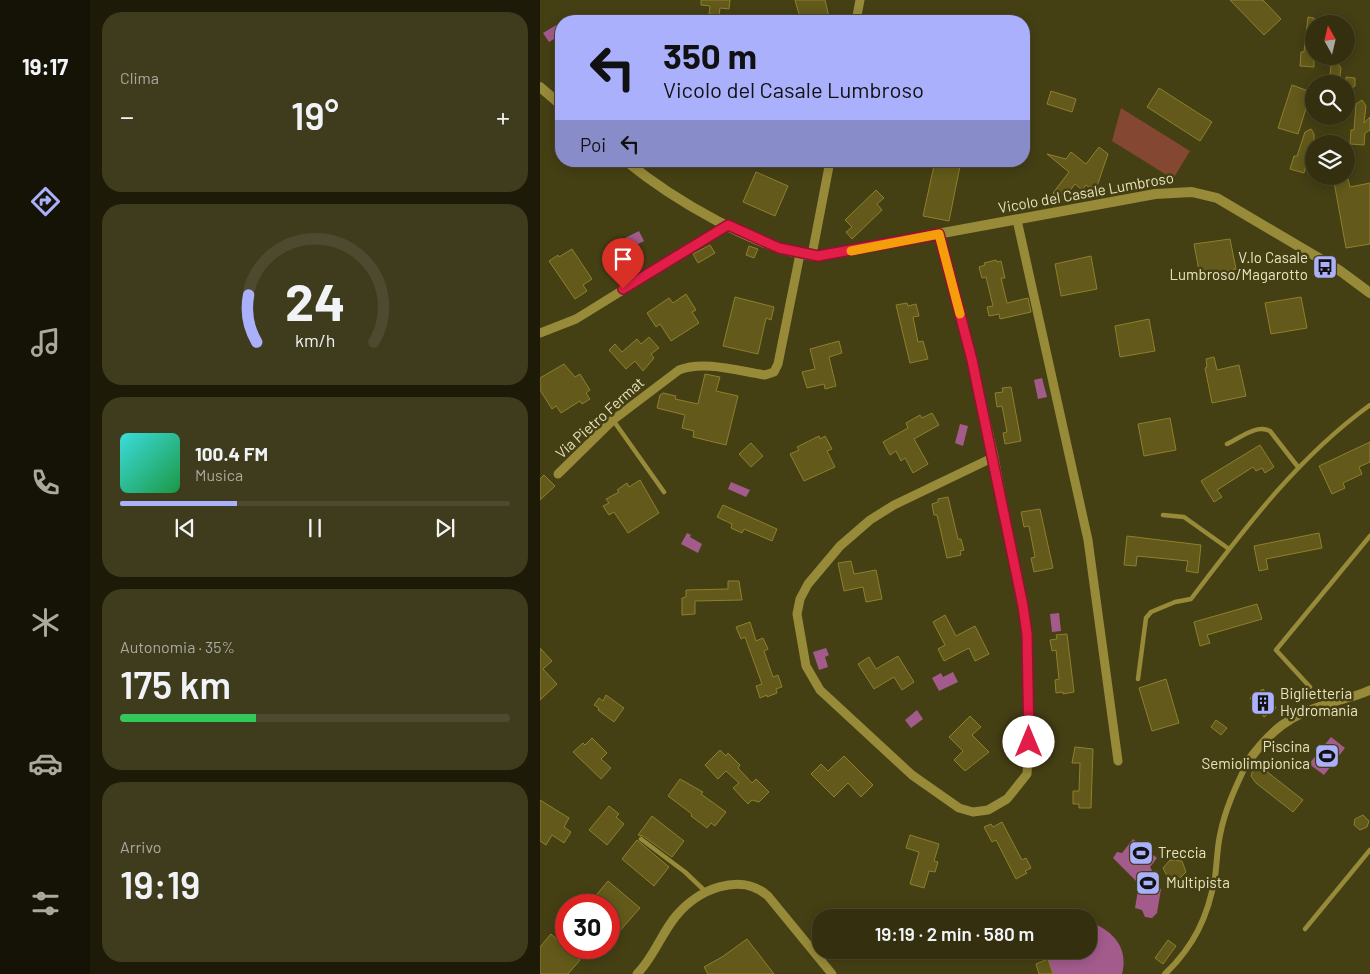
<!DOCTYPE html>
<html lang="it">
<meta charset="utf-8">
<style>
:root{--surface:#342f0f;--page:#3f3b1d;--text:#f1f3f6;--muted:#a9a99e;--line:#4e4a2f;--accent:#aab0fb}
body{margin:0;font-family:Barlow,sans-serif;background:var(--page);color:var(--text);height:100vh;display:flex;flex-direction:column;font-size:19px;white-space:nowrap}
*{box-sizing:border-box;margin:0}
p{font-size:16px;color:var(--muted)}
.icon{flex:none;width:28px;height:28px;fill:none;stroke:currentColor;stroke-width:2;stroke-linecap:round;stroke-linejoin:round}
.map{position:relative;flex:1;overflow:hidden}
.side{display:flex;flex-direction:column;gap:12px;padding:12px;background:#1d1a08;width:450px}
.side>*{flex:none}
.top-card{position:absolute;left:15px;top:15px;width:475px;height:152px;border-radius:20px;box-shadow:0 2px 12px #0003,0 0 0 1px var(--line);background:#aab0fb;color:#111;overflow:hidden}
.needle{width:32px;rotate:352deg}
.tools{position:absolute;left:765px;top:15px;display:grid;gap:10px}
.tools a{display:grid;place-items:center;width:50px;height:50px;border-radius:50%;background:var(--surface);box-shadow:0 2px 12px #0003,0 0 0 1px var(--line);font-size:25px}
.speed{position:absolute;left:15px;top:894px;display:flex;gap:10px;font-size:25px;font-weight:700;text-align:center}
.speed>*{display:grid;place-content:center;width:65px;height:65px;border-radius:50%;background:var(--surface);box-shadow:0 2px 12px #0003,0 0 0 1px var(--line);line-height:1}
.speed .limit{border:8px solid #d22;background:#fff;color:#111}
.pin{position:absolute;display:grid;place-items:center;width:42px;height:42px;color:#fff;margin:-51px -21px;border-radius:50% 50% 50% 0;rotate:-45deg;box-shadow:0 0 5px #0007}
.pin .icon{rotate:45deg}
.me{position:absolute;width:55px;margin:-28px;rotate:0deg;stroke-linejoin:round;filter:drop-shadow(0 0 4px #0008)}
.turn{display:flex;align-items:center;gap:18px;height:105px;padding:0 25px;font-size:22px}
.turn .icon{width:65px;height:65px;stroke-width:2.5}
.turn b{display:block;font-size:35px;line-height:42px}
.then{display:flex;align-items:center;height:48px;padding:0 25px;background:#0003;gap:10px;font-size:19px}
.big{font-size:38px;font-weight:600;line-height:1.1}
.side .widget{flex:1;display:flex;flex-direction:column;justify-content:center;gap:8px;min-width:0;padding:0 18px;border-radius:20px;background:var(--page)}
.side .dial{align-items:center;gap:0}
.dial svg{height:130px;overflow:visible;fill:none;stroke:var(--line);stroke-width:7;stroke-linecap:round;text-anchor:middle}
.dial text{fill:var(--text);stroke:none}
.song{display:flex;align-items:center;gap:15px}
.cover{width:60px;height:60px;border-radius:8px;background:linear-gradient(135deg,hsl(180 70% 55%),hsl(140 70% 35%))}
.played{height:5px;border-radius:2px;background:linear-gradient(90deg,var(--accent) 30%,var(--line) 30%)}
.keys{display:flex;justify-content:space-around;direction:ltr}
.heat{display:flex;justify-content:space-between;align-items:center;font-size:28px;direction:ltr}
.charge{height:8px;border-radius:4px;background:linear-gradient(90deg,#34c759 35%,var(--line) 0)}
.trip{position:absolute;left:272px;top:909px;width:285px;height:50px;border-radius:20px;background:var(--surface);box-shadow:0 2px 12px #0003,0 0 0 1px var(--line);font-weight:600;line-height:50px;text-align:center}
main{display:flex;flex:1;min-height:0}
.tab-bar{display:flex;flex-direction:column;width:90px;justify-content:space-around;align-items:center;background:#151306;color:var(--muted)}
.tab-bar .icon{width:35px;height:35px}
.tab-bar .active{color:var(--accent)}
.tab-bar b{font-size:22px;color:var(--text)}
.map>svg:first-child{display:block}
.green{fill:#844731}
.water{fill:#a35b8c}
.building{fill:#62591a;stroke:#8d802e}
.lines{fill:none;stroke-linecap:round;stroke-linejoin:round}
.service{stroke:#978a39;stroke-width:4.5}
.pedestrian{stroke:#978a39;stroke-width:6}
.minor{stroke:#978a39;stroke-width:9}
.tertiary{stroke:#978a39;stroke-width:10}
.route-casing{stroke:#92132f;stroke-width:12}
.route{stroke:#e11d48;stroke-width:9}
.slow{stroke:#f59e0b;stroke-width:9}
.labels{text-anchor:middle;stroke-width:5;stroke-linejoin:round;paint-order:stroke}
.street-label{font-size:15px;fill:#eae4be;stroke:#453f14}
.poi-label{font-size:15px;fill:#eae4be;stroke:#453f14;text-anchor:start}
</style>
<main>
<nav class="tab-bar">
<b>19:17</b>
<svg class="icon active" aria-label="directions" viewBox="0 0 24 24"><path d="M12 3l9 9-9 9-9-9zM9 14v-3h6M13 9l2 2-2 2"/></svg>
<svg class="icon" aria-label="music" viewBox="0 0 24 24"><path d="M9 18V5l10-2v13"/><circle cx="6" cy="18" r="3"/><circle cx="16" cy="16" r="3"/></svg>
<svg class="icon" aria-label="phone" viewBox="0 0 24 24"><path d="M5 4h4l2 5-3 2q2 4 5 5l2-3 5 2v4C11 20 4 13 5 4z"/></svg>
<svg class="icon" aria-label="climate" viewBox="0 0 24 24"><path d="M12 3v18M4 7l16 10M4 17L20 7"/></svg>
<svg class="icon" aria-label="car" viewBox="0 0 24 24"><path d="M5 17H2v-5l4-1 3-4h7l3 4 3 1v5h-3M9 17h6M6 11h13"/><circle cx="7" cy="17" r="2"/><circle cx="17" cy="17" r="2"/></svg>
<svg class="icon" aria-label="filters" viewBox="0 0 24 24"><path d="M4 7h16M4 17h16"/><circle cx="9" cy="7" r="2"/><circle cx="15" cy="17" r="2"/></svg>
</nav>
<section class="side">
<div class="widget"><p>Clima</p>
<div class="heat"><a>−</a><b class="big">19°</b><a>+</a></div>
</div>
<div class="widget dial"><svg viewBox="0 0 100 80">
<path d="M14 69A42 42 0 1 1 86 69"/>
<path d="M14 69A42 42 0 0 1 9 40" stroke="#aab0fb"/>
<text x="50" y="56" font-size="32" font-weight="700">24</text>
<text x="50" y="72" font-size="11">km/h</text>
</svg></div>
<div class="widget">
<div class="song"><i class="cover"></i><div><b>100.4 FM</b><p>Musica</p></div></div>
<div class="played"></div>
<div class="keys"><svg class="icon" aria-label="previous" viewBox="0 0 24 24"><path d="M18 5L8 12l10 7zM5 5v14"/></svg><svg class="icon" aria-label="pause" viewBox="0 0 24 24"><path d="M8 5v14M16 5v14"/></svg><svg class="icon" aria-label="next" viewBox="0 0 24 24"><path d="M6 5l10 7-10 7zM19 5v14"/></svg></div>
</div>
<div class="widget"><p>Autonomia · 35%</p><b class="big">175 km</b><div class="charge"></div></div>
<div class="widget"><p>Arrivo</p><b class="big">19:19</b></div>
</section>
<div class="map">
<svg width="830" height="974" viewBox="0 0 830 974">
<rect width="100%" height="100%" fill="#453f14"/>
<path class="green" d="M581,108L650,151L633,179L572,141Z"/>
<path class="water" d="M18,24L21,35L9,42L3,33Z
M99,231L104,241L86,250L81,240Z
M502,378L507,397L498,399L494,380Z
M420,424L428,426L423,446L415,443Z
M191,482L210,490L206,497L188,489Z
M147,533L151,535L150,537L162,544L158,553L141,544Z
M519,613L521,631L512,632L510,614Z
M286,648L289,655L285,657L288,667L279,670L273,652Z
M413,672L418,682L399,691L392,678L401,673L403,677Z
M377,710L383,719L371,728L365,720Z
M791,737L805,748L784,775L769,764Z
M593,839L617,858L610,867L616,877L617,888L621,889L617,913L612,918L605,917L602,910L595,908L599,884L573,858L577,852L582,853Z
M557,925C577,935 588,951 582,974H513L508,959L527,950H549V933Z"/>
<path class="building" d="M161,0H190L189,9L180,8L179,15L169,14L170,6L161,5Z
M255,0H285L290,21H261Z
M690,0H723L741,19L724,35Z
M768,17L774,18V67L760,66L761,52H764Z
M797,62L801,68L799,84H789L791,66Z
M806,77L815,78V86L806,91Z
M752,85L771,92L758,134L738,128Z
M619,88L672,122L660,141L607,107Z
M511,91L536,99L532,112L507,104Z
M822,100L826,106L824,123L830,117V130L825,133L824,145L810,144L811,130H814L816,104Z
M771,129L774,134V159L767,162L764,173L750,169L754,156H757L765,132Z
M559,147L568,154L555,192L546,185L542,190L535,184L523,200L513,193L529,172L507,154L526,159L531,152L546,164Z
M395,161H421L409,221L383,216Z
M216,172L248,186L235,216L203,202Z
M808,179L810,187L830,183V244L806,248L794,182Z
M336,190L344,198L337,204L342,210L312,239L306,232L312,227L305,220Z
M690,239L696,269L660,276L654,244Z
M170,245L175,253L158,263L153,254Z
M209,246L218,249L214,258L206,255Z
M32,249L52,279L43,285L47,291L35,299L9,261L18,255L19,257Z
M551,256L557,289L521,296L515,264Z
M456,260L457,262L461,261L465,278H461L467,303L488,298L491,312L460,319L459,314L449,316L447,307L453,306L446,277L442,278L439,267L445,265L444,263Z
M146,294L156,310L152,312L159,323L131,341L120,324L116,327L107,313L129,298L133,303Z
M195,297L234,307L231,320L226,318L218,354L183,346Z
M761,297L767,328L731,334L725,303Z
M367,303L368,306L376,304L379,316L373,317L378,342L383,341L388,359L370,363L356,305Z
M609,319L615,351L580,357L575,326Z
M109,337L119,348L111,354L114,358L103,371L95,361L86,369L69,350L75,344L82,352L97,339L101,344Z
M299,341L302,353L289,357L296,386L285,389L284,384L267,388L262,372L275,369L270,349Z
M674,357L677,370L699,365L706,396L672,403L665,368L667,367L666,359Z
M24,364L35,377L40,374L50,390L46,393L50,399L42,404L40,401L21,413L16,406L12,409L0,390V378Z
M165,374L180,377L176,391L198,396L186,445L153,437L154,431L142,428L145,415L117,408L120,395L123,393L136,396L135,399L158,404Z
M471,387L481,441L465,444L463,433L467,432L462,406L457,407L455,393L463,392L462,388Z
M392,413L399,425L374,439L388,464L373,473L365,458L361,461L356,451L350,455L343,442L368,428L366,423L380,415L382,418Z
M630,418L636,450L604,456L598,424Z
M279,436L280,439L285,436L292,449L287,451L295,467L264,481L250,454L259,450L257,447Z
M830,442V462L819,467L822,474L803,483L805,488L792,494L779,466Z
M211,443L223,456L211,467L199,454Z
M720,445L734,467L725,473L722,468L716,471L713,467L677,490L682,497L674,502L661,481Z
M4,475L15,486L0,500V479Z
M100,480L119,513L88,533L74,512L69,515L63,506L69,503L66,499L79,492L77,490L87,483L89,487Z
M408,497L418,539H421L424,550L420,551L421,555L407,558L397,515H394L392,504L398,502V499Z
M183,505L237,529L232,541L204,529L202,533L191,528L192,524L177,517Z
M500,509L513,568L494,572L491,558L495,557L489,526L484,527L481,512Z
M779,533L782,548L726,559L728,569L719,571L714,546Z
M587,536L661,545L658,573L646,571L648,561L597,556L596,566L584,565Z
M311,561L314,574L336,570L342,599L326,602L323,587L304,591L298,563Z
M188,581H199L202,600L155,601V614L142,615V598L146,597V590L188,589Z
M717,604L722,619L667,635L670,643L660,646L654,622Z
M405,615L416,636L435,626L449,654L435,661L429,648L404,661L398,649L405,645L393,622Z
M210,622L216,641L223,638L228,649L224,651L233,677L238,675L242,687L236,689L237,693L227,697V695L220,698L216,686L222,684L205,637L201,639L196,627Z
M527,634L534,692L523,694V692L516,693L515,680L519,679L516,650L512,651L510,640L517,639L516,635Z
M0,648L12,661L3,669L17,684L0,700Z
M358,656L374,682L362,690L354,677L334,689L318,664L329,657L336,669Z
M626,679L639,723L612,731L599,688Z
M723,689L736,708L724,717L710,698Z
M66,695L84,708L74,722L58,710L59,708L54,705L59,698L63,701Z
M430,716L441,727L432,735L449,752L425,771L414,760L423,751L409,737Z
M676,720L687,728L681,735L671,727Z
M52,738L67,753L61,759L71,768L61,779L33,752L43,743L45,745Z
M535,747L553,749L551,808H539V804H533V791H539L540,763H532Z
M180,750L186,756L188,753L200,765L198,768L212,783L216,779L229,792L219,802L212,800L208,804L193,788L199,783L186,771L178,779L165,765Z
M304,756L333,785L321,797L308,783L294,797L271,774L281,764L288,771Z
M718,767L726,771L763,800L753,812L716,783L711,776L713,770Z
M140,779L163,792L161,794L186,812L175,826L171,823L167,828L151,816L152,814L128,796Z
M0,800L29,818L24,827L31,832L24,843L12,835L6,845L0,841Z
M69,806L79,814L76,817L84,824L67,845L49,830Z
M823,815L829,821L827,827L820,830L814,825L815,819Z
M112,816L144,841L132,857L103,836L98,835Z
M462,822L482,860L486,858L491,868L485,871L487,873L476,879L456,840L452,842L444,827L451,824L453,827Z
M370,835L399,844L394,861L398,862L395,872L389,871L384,888L370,884L379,852L366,848Z
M97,840L129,867L114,886L82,859Z
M630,860L642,861L646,872L638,880L628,878L623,868Z
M68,881L100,908L69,943V905H48Z
M11,934L40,960L28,974H0V947Z
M207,939L234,974H168L164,967L182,957Z
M628,940L636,946L623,964L615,958Z
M508,959L513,974H499L496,964Z"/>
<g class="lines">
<path class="service" d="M73,420L124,492
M687,444C700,438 716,424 730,431L758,467
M623,515L644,517L689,549
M598,679L606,618L611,612L635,602L651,599C705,528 757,458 830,405
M770,687L736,650L830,536
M101,839L145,872L166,892
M765,929L830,850"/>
<path class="pedestrian" d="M625,974C654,946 668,917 675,877C677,863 677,849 680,835C685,809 696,786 707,763"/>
<path class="minor" d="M316,21L320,0
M477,220L548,540L578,761
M399,234L432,360L454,457L487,634L490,728L487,774L467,799L448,810L433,812L419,808L372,775L280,690L266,666L257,614L260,599L268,584L300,546L330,520L354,505L454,457
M272,255L290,161
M0,333L36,319L188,225
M18,474L73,420L139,370C164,360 198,371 225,375L234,372L238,364L260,254
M707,763C731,729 750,715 790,703C803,699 818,696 830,690
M97,974C114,957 121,934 136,916C157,890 200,871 228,896L292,974"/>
<path class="tertiary" d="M0,87L21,105
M86,161C131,198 220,252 278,256L615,194L652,192L677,198L799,270L830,293"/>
</g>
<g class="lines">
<defs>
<path id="route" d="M83,289L188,225L239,248L278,256L399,234L432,360L483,606L487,634L489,742"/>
</defs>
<use href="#route" class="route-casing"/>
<use href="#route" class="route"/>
<path class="slow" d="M311,251L399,234L420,314"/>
</g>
<defs>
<symbol id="bus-square" viewBox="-11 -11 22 22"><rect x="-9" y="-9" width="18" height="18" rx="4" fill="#aab0fb" stroke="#453f14"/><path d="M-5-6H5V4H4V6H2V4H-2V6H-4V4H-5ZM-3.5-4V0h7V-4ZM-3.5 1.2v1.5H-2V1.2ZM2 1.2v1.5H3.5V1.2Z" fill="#111"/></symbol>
<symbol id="building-square" viewBox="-11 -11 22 22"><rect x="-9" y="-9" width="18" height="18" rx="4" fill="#aab0fb" stroke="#453f14"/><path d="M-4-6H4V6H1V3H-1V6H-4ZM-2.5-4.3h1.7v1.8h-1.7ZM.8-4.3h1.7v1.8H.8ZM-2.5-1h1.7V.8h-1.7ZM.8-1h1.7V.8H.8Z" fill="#111"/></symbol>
<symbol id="stadium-square" viewBox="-11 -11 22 22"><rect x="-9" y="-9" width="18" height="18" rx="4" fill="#aab0fb" stroke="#453f14"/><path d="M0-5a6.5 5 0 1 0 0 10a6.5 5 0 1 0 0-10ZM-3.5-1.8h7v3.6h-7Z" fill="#111"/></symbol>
</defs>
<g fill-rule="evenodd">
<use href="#bus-square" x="771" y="253" width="28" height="28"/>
<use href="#building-square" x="709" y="689" width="28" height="28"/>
<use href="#stadium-square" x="773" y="742" width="28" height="28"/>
<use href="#stadium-square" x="587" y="839" width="28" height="28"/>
<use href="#stadium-square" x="594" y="869" width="28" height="28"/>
</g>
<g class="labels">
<g class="street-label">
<text transform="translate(546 193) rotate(-10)" y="5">Vicolo del Casale Lumbroso</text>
<text transform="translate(60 418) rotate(-42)" y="5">Via Pietro Fermat</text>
</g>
<g class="poi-label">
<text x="768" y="263" text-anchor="end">V.lo Casale<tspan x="768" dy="17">Lumbroso/Magarotto</tspan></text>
<text x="740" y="699">Biglietteria<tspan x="740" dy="17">Hydromania</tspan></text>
<text x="770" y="752" text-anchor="end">Piscina<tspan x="770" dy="17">Semiolimpionica</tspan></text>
<text x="618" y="858">Treccia</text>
<text x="626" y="888">Multipista</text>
</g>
</g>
</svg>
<div class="tools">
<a><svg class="needle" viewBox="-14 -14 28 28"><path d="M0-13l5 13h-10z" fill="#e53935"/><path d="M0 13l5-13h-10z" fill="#a9a99e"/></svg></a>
<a><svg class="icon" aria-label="search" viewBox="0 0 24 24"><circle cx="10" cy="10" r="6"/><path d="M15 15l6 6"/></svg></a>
<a><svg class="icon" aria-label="layers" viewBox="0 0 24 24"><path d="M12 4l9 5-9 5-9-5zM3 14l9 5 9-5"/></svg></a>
</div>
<div class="speed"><div class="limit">30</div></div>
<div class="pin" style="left:83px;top:289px;background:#d93025"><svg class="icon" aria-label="arrive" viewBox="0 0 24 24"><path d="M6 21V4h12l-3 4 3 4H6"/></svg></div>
<svg class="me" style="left:489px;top:742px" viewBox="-20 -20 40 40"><circle r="19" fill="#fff"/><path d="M0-13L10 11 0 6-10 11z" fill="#e11d48"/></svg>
<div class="trip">19:19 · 2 min · 580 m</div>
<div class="top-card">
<div class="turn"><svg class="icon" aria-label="left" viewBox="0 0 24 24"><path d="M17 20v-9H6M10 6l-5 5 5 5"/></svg><div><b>350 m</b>Vicolo del Casale Lumbroso</div></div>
<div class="then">Poi<svg class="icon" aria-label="left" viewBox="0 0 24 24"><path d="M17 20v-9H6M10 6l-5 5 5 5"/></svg></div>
</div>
</div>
</main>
